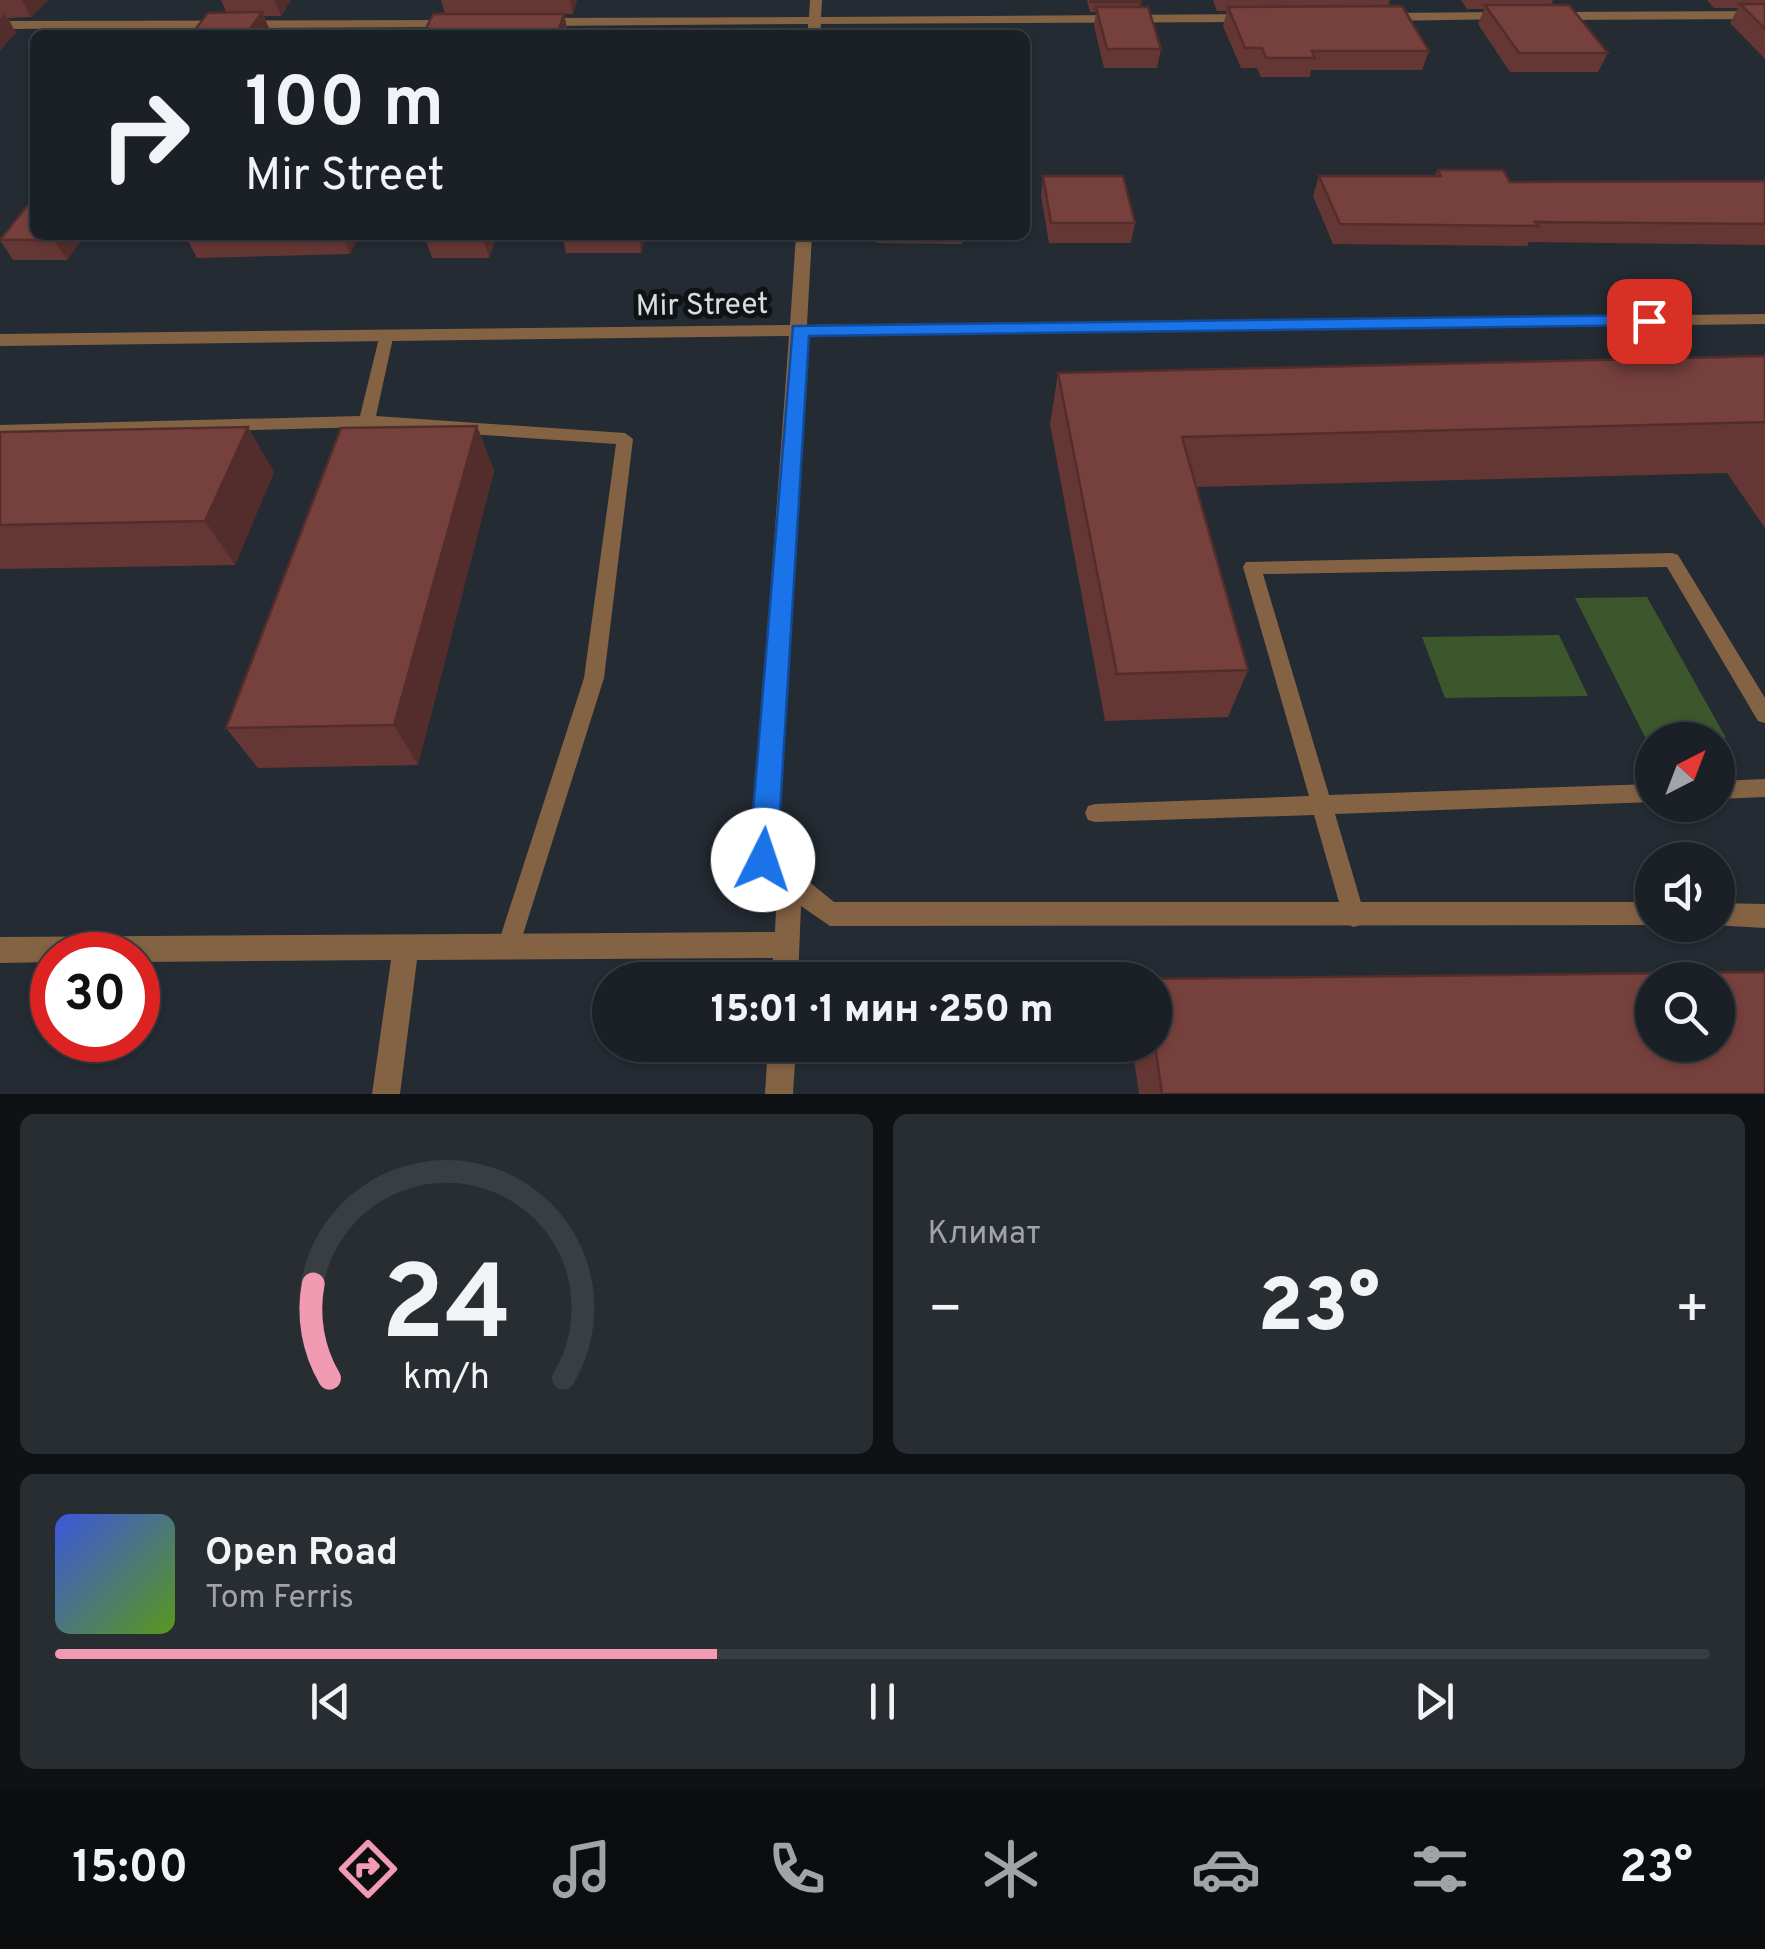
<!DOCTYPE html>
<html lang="ru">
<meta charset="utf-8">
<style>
:root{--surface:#1b2026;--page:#282d32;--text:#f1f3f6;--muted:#a0a3a7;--line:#393e43;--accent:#f19ab2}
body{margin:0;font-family:Overpass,sans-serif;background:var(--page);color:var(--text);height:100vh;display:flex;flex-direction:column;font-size:38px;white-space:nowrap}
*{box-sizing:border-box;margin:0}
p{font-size:32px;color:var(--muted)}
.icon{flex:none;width:55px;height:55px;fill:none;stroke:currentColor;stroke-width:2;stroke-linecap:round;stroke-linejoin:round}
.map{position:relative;height:1094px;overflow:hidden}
.panel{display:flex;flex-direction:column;gap:20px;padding:20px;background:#0f1215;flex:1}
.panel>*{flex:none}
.top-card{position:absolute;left:30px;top:30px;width:1000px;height:210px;border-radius:15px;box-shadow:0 2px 8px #0004,0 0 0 2px var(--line);background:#1b2026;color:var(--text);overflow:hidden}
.needle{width:65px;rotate:42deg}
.tools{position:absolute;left:1635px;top:722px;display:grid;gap:20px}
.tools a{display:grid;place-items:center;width:100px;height:100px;border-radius:50%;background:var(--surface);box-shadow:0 2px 8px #0004,0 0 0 2px var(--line);font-size:50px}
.speed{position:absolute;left:30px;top:932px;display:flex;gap:20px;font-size:50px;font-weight:700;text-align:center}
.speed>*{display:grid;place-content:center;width:130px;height:130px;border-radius:50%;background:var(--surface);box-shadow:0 2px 8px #0004,0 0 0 2px var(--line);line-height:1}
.speed .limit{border:15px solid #d22;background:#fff;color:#111}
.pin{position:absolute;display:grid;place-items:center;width:85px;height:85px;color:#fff;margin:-42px;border-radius:20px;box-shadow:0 5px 15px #0006}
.me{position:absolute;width:110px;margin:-55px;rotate:4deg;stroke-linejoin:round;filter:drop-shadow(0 0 8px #0008)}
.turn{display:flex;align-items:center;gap:35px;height:210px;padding:0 50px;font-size:45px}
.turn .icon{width:130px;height:130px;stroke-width:2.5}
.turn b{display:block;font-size:70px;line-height:85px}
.big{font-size:75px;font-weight:800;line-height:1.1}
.panel .card{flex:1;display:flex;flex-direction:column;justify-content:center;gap:15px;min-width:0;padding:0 35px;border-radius:15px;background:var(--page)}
.panel .dial{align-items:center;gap:0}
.dial svg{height:260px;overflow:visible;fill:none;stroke:var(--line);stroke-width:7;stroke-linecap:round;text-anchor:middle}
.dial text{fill:var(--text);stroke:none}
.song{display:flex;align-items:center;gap:30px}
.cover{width:120px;height:120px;border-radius:15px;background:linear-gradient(135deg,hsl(230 70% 55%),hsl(90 70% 35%))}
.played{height:10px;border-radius:5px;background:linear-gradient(90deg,var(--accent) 40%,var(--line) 40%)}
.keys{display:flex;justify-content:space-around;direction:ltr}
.heat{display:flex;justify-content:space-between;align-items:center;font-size:55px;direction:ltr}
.panel .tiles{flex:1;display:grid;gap:20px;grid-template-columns:1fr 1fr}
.card:last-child{grid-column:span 2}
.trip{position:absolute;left:592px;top:962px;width:580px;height:100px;border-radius:50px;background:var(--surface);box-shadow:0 2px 8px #0004,0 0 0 2px var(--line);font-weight:800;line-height:100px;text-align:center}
.tab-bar{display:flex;height:160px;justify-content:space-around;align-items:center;background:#0b0d0f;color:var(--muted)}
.tab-bar .icon{width:70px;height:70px}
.tab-bar .current{color:var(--accent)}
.tab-bar b{font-size:45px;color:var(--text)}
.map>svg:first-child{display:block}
.green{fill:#3c572c}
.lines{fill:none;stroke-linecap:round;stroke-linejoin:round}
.service{fill:#846344;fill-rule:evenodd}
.minor{fill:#846344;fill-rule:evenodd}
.wall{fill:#653734}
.shaded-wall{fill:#532d2b}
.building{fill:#76403d;stroke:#532d2b;stroke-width:2.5;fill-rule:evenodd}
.route{fill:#1a73e8;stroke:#114b97;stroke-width:2.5}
.labels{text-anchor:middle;stroke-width:10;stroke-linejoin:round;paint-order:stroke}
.street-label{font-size:30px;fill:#d8dde1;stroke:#101316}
</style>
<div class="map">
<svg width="1765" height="1094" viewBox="0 0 1765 1094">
<rect width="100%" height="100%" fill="#242b32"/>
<path class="green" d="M1647,597L1726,738L1646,739L1575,598Z
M1559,635L1588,696L1445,698L1422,637Z"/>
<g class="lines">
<path class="service" d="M386,333L393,338L376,416L625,433L633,439L604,678L519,947L516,955L508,958L500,955L497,947L584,678L616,444L367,427L0,437V425L360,416L379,338Z
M1672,553L1678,555L1765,698V723L1758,721L1667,567L1263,574L1329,795L1652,784V802L1335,814L1365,916L1362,924L1354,927L1346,924L1343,916L1314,815L1095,822L1088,820L1085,813L1088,806L1095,804L1309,796L1243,567L1246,562Z
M1765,779V797L1718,799V781Z"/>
<path class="minor" d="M810,0H822L821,17L1253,14L1259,18L1253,22L821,24L820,35H808V24L542,26L536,22L542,18L809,17Z
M1765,11V19L1552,20L1546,16L1552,12Z
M1508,12L1514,16L1512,19L1382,21L1376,17L1382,13Z
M457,20L459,23L453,27L0,29V21Z
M796,235H812L807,325L1765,314V324L806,336L776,855L834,902H1652L1655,925L830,926L801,906L798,980H772L773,958L417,960L400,1094H372L391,960L138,962V955H52V962L0,963V937L775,932L777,887L754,868L751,860L789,336L0,346V334L790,325Z
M1718,903L1765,904V928L1712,925H1718Z
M768,1045H796L793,1094H765Z"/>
</g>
<path class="wall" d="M0,0H48L31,17L8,18L16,33L0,50Z
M221,0H291L281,16H264L270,31L268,35H191L226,12Z
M441,0H577L573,14H564L567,29L445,14Z
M1087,0H1141L1140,7L1161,49L1157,68H1104L1094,26L1096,12H1090Z
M1213,0H1390L1388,6L1429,51L1422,70H1311L1310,77H1261L1257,68H1241L1223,26L1227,11H1217Z
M1461,0H1553L1551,5L1608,53L1598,72H1510L1478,24L1484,9H1467Z
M1707,0H1765V59L1730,23L1738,8H1714Z
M1438,170L1510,182L1765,181V245L1529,242L1527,246L1333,244L1313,196L1319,176H1435Z
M1043,176L1135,223L1131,243H1049L1041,196Z
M35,235H85L67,260H13L0,240Z
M188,235H359L350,254L197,258L186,237Z
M426,235H497L489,258H432L425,238Z
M562,235H645L641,253H566Z
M877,235H962V244L877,243Z
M1765,356V528L1727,473L1196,487L1248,670L1228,717L1105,721L1050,424L1058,373Z
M477,426L494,471L418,765L258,768L226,728Z
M0,432L274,472L235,565L0,569Z
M1132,1045H1155L1765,1094H1139Z"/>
<path class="shaded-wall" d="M22,0H48L31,17Z
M274,0H291L281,16Z
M570,0H577L573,14Z
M262,12L270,31L268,35H246Z
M5,14L16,33L0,50V19Z
M564,14L567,29L565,35H557Z
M57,235H85L67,260L54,240Z
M342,235H359L350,254Z
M484,235H497L489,258L483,238Z
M638,235H645L641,253Z
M477,426L494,471L418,765L394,725Z
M248,427L274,472L235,565L205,521Z"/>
<path class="building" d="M1091,0H1141V2H1091Z
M1740,4H1765V29Z
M1485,5H1569L1608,53H1519Z
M1402,6L1429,51H1312L1315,58H1266L1262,48H1245L1228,7Z
M1096,7H1148L1161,49H1107Z
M262,12L246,35H191L208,13Z
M433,14H564L557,35H423Z
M1438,170H1503L1510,182L1765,181V224L1535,222L1538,226L1340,224L1319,176H1441Z
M1043,176H1123L1135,223H1051Z
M35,196V235H57L54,240H0Z
M188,235H302L186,237Z
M426,235H484L483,238H425Z
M1765,356V422L1182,437L1248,670L1117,674L1058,373Z
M477,426L394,725L226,728L341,428Z
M248,427L205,521L0,525V432Z
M1765,972V1094H1162L1155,1045V980L1144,979ZM1652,980H1718V1045H1652Z"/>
<path class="route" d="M1649,315L1656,316V325L809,336L777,860L773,869L763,873L753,869L749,860L793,326Z"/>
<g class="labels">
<g class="street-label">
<text transform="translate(702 304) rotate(-1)" y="10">Mir Street</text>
</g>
</g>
</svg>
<div class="tools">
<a><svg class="needle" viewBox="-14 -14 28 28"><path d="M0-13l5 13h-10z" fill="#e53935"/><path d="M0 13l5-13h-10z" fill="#a0a3a7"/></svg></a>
<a><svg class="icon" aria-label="sound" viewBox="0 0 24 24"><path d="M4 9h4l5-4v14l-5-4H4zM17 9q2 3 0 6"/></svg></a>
<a><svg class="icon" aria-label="search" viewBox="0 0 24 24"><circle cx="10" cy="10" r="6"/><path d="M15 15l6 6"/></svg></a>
</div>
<div class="speed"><div class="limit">30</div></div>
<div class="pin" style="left:1649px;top:321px;background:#d93025"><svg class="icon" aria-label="arrive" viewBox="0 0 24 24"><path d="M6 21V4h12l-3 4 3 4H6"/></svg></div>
<svg class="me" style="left:763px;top:860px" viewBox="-20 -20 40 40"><circle r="19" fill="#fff"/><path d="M0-13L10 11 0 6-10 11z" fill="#1a73e8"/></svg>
<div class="trip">15:01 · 1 мин · 250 m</div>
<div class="top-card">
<div class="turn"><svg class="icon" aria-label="right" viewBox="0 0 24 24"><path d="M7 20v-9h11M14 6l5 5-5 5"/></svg><div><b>100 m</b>Mir Street</div></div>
</div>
</div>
<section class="panel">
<div class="tiles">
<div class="card dial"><svg viewBox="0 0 100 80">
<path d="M14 69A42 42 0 1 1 86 69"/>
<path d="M14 69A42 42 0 0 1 9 40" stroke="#f19ab2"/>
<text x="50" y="56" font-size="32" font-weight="700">24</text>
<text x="50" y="72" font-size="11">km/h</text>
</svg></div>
<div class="card"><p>Климат</p>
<div class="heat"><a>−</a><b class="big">23°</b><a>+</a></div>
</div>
<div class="card">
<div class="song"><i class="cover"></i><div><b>Open Road</b><p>Tom Ferris</p></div></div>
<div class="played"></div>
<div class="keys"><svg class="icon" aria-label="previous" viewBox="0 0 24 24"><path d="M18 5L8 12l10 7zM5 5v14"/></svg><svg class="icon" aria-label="pause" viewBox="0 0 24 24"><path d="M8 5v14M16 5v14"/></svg><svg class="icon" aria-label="next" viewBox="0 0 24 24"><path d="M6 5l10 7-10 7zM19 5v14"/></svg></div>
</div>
</div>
</section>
<nav class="tab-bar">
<b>15:00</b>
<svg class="icon current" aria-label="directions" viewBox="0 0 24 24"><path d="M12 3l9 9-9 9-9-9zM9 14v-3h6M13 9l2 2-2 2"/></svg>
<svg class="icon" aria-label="music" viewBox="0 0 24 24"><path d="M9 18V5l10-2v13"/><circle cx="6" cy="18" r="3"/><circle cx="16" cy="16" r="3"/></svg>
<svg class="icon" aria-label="phone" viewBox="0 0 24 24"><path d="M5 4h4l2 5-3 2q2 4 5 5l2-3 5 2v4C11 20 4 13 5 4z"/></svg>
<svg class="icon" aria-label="climate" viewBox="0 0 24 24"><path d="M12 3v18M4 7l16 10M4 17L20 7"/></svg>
<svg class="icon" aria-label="car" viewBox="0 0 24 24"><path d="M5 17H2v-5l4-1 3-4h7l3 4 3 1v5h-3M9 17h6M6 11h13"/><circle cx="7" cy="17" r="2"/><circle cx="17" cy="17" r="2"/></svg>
<svg class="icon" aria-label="filters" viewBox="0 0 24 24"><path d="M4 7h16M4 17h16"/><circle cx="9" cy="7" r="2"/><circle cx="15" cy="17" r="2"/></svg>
<b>23°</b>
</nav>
